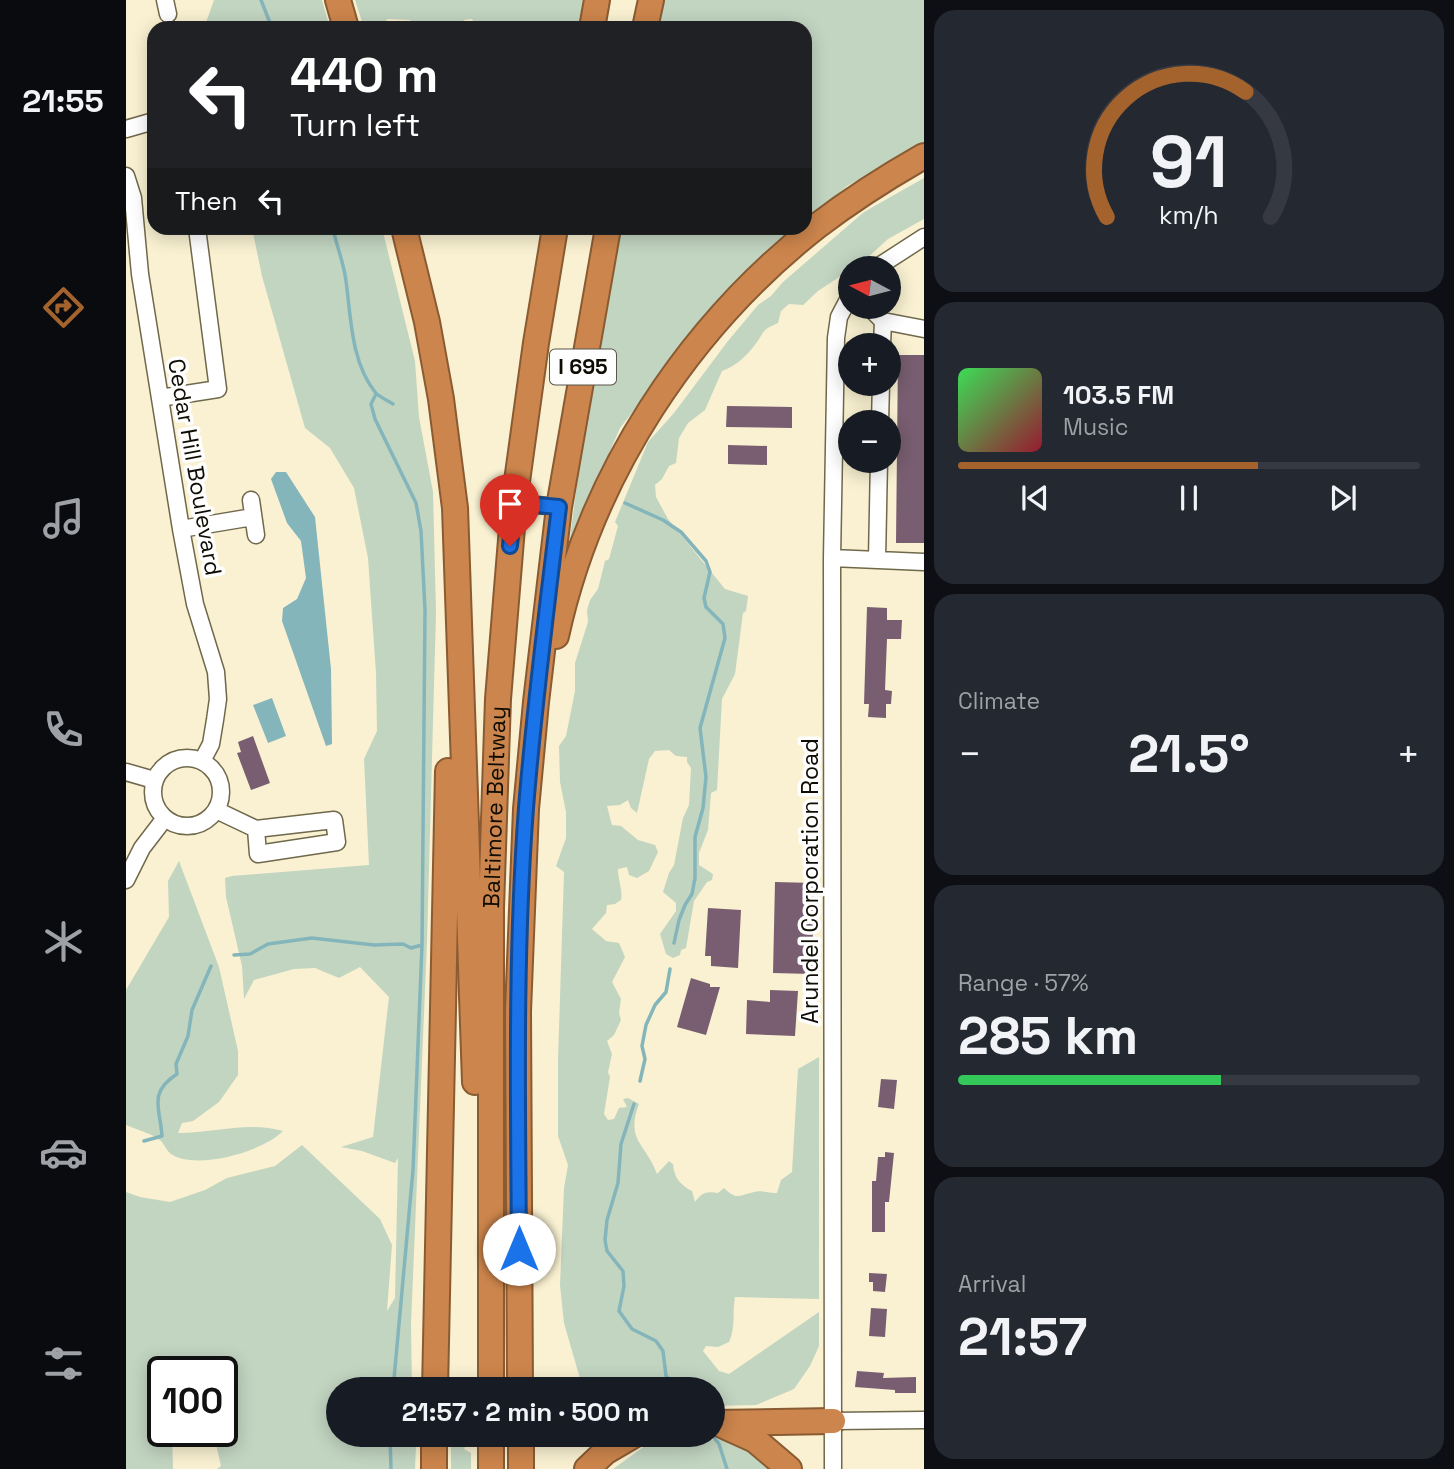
<!DOCTYPE html>
<meta charset="utf-8">
<style>
:root{--surface:#171b24;--page:#242831;--text:#f1f3f6;--muted:#9ea1a6;--line:#363941;--accent:#a4632d}
body{margin:0;font-family:"Space Grotesk",sans-serif;background:var(--page);color:var(--text);height:100vh;display:flex;flex-direction:column;font-size:26px;white-space:nowrap}
*{box-sizing:border-box;margin:0}
p{font-size:23px;color:var(--muted)}
.icon{flex:none;width:38px;height:38px;fill:none;stroke:currentColor;stroke-width:2;stroke-linecap:round;stroke-linejoin:round}
.map{position:relative;flex:1;overflow:hidden}
.side{display:flex;flex-direction:column;gap:10px;padding:10px;background:#0d0f14;width:530px}
.side>*{flex:none}
.top-card{position:absolute;left:21px;top:21px;width:665px;height:214px;border-radius:21px;box-shadow:0 4px 18px #0003;background:#202124;color:#fff;overflow:hidden}
.needle{width:46px;rotate:277deg}
.buttons{position:absolute;left:712px;top:256px;display:grid;gap:14px}
.buttons a{display:grid;place-items:center;width:63px;height:63px;border-radius:50%;background:var(--surface);box-shadow:0 4px 18px #0003;font-size:35px}
.speed{position:absolute;left:21px;top:1356px;display:flex;gap:14px;font-size:35px;font-weight:700;text-align:center}
.speed>*{display:grid;place-content:center;width:91px;height:91px;border-radius:50%;background:var(--surface);box-shadow:0 4px 18px #0003;line-height:1}
.speed .limit{border:4px solid #111;border-radius:10px;background:#fff;color:#111}
.pin{position:absolute;display:grid;place-items:center;width:60px;height:60px;color:#fff;margin:-72px -30px;border-radius:50% 50% 50% 0;rotate:-45deg;box-shadow:0 0 7px #0007}
.pin .icon{rotate:45deg}
.me{position:absolute;width:77px;margin:-38px;rotate:0deg;stroke-linejoin:round;filter:drop-shadow(0 0 5px #0008)}
.turn{display:flex;align-items:center;gap:24px;height:147px;padding:0 28px;font-size:32px}
.turn .icon{width:91px;height:91px;stroke-width:2.5}
.turn b{display:block;font-size:49px;line-height:60px}
.then{display:flex;align-items:center;height:66px;padding:0 28px;background:#0003;gap:14px;font-size:26px}
.big{font-size:52px;font-weight:800;line-height:1.1}
.side .widget{flex:1;display:flex;flex-direction:column;justify-content:center;gap:10px;min-width:0;padding:0 24px;border-radius:21px;background:var(--page)}
.side .dial{align-items:center;gap:0}
.dial svg{height:182px;overflow:visible;fill:none;stroke:var(--line);stroke-width:7;stroke-linecap:round;text-anchor:middle}
.dial text{fill:var(--text);stroke:none}
.song{display:flex;align-items:center;gap:21px}
.cover{width:84px;height:84px;border-radius:10px;background:linear-gradient(135deg,hsl(130 70% 55%),hsl(350 70% 35%))}
.played{height:7px;border-radius:4px;background:linear-gradient(90deg,var(--accent) 65%,var(--line) 65%)}
.keys{display:flex;justify-content:space-around;direction:ltr}
.heat{display:flex;justify-content:space-between;align-items:center;font-size:38px;direction:ltr}
.charge{height:10px;border-radius:5px;background:linear-gradient(90deg,#34c759 57%,var(--line) 0)}
.trip{position:absolute;left:200px;top:1377px;width:399px;height:70px;border-radius:35px;background:var(--surface);box-shadow:0 4px 18px #0003;font-weight:800;line-height:70px;text-align:center}
main{display:flex;flex:1;min-height:0}
.tabs{display:flex;flex-direction:column;width:126px;justify-content:space-around;align-items:center;background:#090b0e;color:var(--muted)}
.tabs .icon{width:49px;height:49px}
.tabs .active{color:var(--accent)}
.tabs b{font-size:32px;color:var(--text)}
.map>svg:first-child{display:block}
.green{fill:#c2d5c1}
.water{fill:#84b5bb}
.lines{fill:none;stroke-linecap:round;stroke-linejoin:round}
.stream{stroke:#84b5bb;stroke-width:3.5}
.building{fill:#785e70}
.minor-casing{stroke:#6f684b;stroke-width:19}
.highway-casing{stroke:#8a5b32;stroke-width:28}
.minor{stroke:#fff;stroke-width:16}
.highway{stroke:#cc854c;stroke-width:24}
.route-casing{stroke:#114b97;stroke-width:18}
.route{stroke:#1a73e8;stroke-width:12}
.labels{text-anchor:middle;stroke-width:7;stroke-linejoin:round;paint-order:stroke}
.shield{fill:#fefefe;stroke:#56554e;stroke-width:2}
.shield-label{font-size:21px;font-weight:bold;fill:#0e0c03}
.street-label{font-size:23px;fill:#0e0c03;stroke:#fefefe}
</style>
<main>
<nav class="tabs">
<b>21:55</b>
<svg class="icon active" aria-label="directions" viewBox="0 0 24 24"><path d="M12 3l9 9-9 9-9-9zM9 14v-3h6M13 9l2 2-2 2"/></svg>
<svg class="icon" aria-label="music" viewBox="0 0 24 24"><path d="M9 18V5l10-2v13"/><circle cx="6" cy="18" r="3"/><circle cx="16" cy="16" r="3"/></svg>
<svg class="icon" aria-label="phone" viewBox="0 0 24 24"><path d="M5 4h4l2 5-3 2q2 4 5 5l2-3 5 2v4C11 20 4 13 5 4z"/></svg>
<svg class="icon" aria-label="climate" viewBox="0 0 24 24"><path d="M12 3v18M4 7l16 10M4 17L20 7"/></svg>
<svg class="icon" aria-label="car" viewBox="0 0 24 24"><path d="M5 17H2v-5l4-1 3-4h7l3 4 3 1v5h-3M9 17h6M6 11h13"/><circle cx="7" cy="17" r="2"/><circle cx="17" cy="17" r="2"/></svg>
<svg class="icon" aria-label="filters" viewBox="0 0 24 24"><path d="M4 7h16M4 17h16"/><circle cx="9" cy="7" r="2"/><circle cx="15" cy="17" r="2"/></svg>
</nav>
<div class="map">
<svg width="798" height="1469" viewBox="0 0 798 1469">
<rect width="100%" height="100%" fill="#f9f1d1"/>
<path class="green" d="M88,0H196L204,28H78Z
M229,0H458L453,28H397L388,21H373L370,28L356,27L345,19L338,20L333,28H287L284,20L261,19L258,28H238Z
M537,0H798V142L721,186L679,223V28H531Z
M798,178V219L762,239L739,260L692,291L677,305L663,304L655,311L652,323C633,331 639,333 628,346C619,358 609,366 596,371L579,410L562,423L553,438L550,463L543,466L536,479L529,485L530,497L542,519L599,589L622,596L620,611L617,613L609,674L596,699L591,790L585,793L582,830L573,853V865L587,874L586,880L581,882L568,901L560,948L555,950L554,955L547,958L540,954L534,934L550,911V903L537,892L543,873L548,865L557,818L563,805L565,768L561,762V757L550,756L543,750L529,751L523,759L511,813L505,808L502,800L494,805L481,806L486,825L495,826L512,840L529,845L532,852L523,871L511,878L503,875L501,867L492,869C492,881 497,889 495,900L489,904L481,905L480,913L466,929L480,941L493,943L499,957L486,982L495,999L493,1013L495,1020L488,1035L481,1041L486,1054L482,1072L484,1077L478,1114L482,1120L488,1119L493,1108L501,1107L497,1099L502,1098L513,1104C499,1141 520,1143 531,1174L543,1161L547,1164C548,1177 554,1185 566,1191L569,1202C576,1193 579,1191 592,1193L598,1188C611,1201 614,1195 628,1192C635,1190 644,1193 651,1193L655,1180L666,1172L672,1069L693,1057V1299L609,1297C606,1313 610,1327 603,1342L592,1347L580,1346L577,1351L593,1371L603,1374L693,1312V1346L684,1366L668,1389L630,1405L586,1406V1390L457,1389L438,1323L434,1285L438,1188L442,1165L432,1136V1061L438,872L430,866L440,838V812L434,782L433,746L440,736L449,691V663L462,622L461,610L464,600L472,589L479,561L483,559L492,526L489,522L522,442L548,413L602,341L632,305L645,296L657,282L738,212Z
M126,228H256L289,361L293,417L307,492L310,612L301,942L285,1324L286,1389L212,1390V1435H287V1445L290,1446L289,1469H91L95,1466L89,1440L83,1433L96,1432V1372H37V1383L33,1381L29,1387L37,1394V1432H46L47,1469H0V1192L14,1197L44,1202L79,1190L101,1178L149,1166L176,1145L254,1219L266,1245L261,1311L269,1298L272,1158L269,1163L236,1151L215,1147L247,1137L263,997L234,967L213,978L189,968L168,969L128,980L118,999L116,966L100,897L99,878L106,876L243,865L238,759L251,731L250,673L242,558L228,488L204,448L179,428L136,276Z
M495,228H673L603,289L494,428L443,546L457,437Z
M53,861L93,967L112,1051V1075L93,1102L67,1121L56,1123L52,1133C90,1133 120,1121 157,1131C138,1151 70,1171 45,1154C41,1151 38,1144 35,1141C26,1133 11,1130 0,1125V990L43,917L42,881Z
M334,1437L342,1440L338,1449L345,1453V1469H325V1438Z
M596,1439L630,1453L647,1469H487L523,1443Z"/>
<path class="water" d="M150,472H160L189,517L205,669L206,744L200,746L156,621L157,608L171,599L180,578L175,541L161,523L145,479Z
M146,698L160,736L142,743L127,705Z"/>
<g class="lines">
<path class="stream" d="M135,0L146,28
M207,228C210,245 218,263 220,281C225,317 225,362 249,392C253,397 261,400 267,404
M250,394L245,404L249,419L290,503L295,531L299,610L296,945L287,1170L267,1390
M499,503L537,520L555,532L580,561L584,572L578,598L580,607L597,624L599,638L574,728L580,777L577,808L569,837V878L566,894L559,905L553,920L548,943
M108,955L124,954L142,944L186,938L248,945L277,944L285,948L296,945
M514,1081L519,1059L516,1046L520,1025L529,1005L540,992L544,969
M508,1104L495,1144L492,1183L481,1220L479,1240L481,1251L497,1271L498,1286L493,1311L506,1329L530,1341L537,1351L540,1376L554,1390
M18,1141L36,1136C34,1107 22,1093 51,1074L50,1064L62,1036L66,1010L85,966
M264,1435L265,1469
M586,1435L593,1444L601,1469"/>
</g>
<path class="building" d="M772,355H798V543H770Z
M601,406L666,407V428L600,427Z
M602,445L641,446V465L602,464Z
M741,607L761,608V620H776L775,639H761L759,690L766,691L765,704H760V718L742,717L743,704H738Z
M127,736L144,783L125,790L111,753L115,752L112,742Z
M649,882L688,883L686,974L647,973Z
M582,908L615,910L612,968L585,966V956H579Z
M565,978L584,984V987H594L580,1035L551,1027Z
M644,990L672,991L669,1036L620,1034L621,1000L644,1002Z
M755,1079L771,1080L768,1109L752,1107Z
M759,1152L768,1153L763,1202H759V1232H746V1181H750L752,1157H759Z
M743,1273L761,1274L759,1292L747,1291V1282H743Z
M745,1308L761,1309L759,1337L743,1336Z
M731,1371L758,1373L757,1378L790,1377V1393H769V1390L729,1387Z"/>
<g class="lines">
<defs>
<path id="minor" d="M39,0L42,14
M0,129L28,121
M0,176L7,198L14,274L55,529L69,604L90,672L92,699L89,720L85,744L76,761
M750,268L798,237
M742,306L757,321L798,329
M756,345L757,321
M34,398L92,389L71,228
M754,422L755,383
M125,500L130,535
M388,503L433,507
M55,529L127,517
M706,558L798,562
M751,560L753,460
M27 792a34 34 0 1 1 68 0a34 34 0 1 1-68 0Z
M0,772L28,780
M90,810L130,829L208,820L211,842L132,854L130,829
M0,880L16,848L39,818
M707,1421L798,1420
M707,1469L706,558L710,338L713,317L724,296"/>
<g id="highway">
<path d="M212,0L220,28"/>
<path d="M466,28L471,0"/>
<path d="M519,28L525,0"/>
<path d="M278,228L301,322L315,399L329,508L349,1082"/>
<path d="M430,636C465,475 562,327 691,226C725,200 761,177 798,156"/>
<path d="M309,1390L322,771"/>
<path id="s1" d="M365,1390V908L372,699L388,503L410,343L429,228"/>
<path d="M394,1390L392,1011L400,809L410,702L433,507L482,228"/>
<path d="M586,1423L707,1421"/>
<path d="M598,1426L629,1440L663,1469"/>
<path d="M365,1435V1469"/>
<path d="M395,1435V1469"/>
<path d="M308,1469V1435"/>
<path d="M461,1469L479,1452L508,1435"/>
</g>
</defs>
<use href="#minor" class="minor-casing"/>
<use href="#highway" class="highway-casing"/>
<use href="#minor" class="minor"/>
<use href="#highway" class="highway"/>
</g>
<g class="lines">
<defs>
<path id="route" d="M384,546L388,503L433,507C421,607 408,707 400,808C389,955 392,1102 393,1249"/>
</defs>
<use href="#route" class="route-casing"/>
<use href="#route" class="route"/>
</g>
<g class="labels">
<rect class="shield" x="424" y="349.5" width="66" height="35" rx="5"/>
<g class="shield-label">
<text x="457" y="374">I 695</text>
</g>
<g class="street-label">
<text transform="translate(69 467) rotate(80)" y="8">Cedar Hill Boulevard</text>
<text dy="8" stroke="none"><textPath href="#s1" startOffset="583">Baltimore Beltway</textPath></text>
<text transform="translate(684 881) rotate(-90)" y="8">Arundel Corporation Road</text>
</g>
</g>
</svg>
<div class="buttons">
<a><svg class="needle" viewBox="-14 -14 28 28"><path d="M0-13l5 13h-10z" fill="#e53935"/><path d="M0 13l5-13h-10z" fill="#9ea1a6"/></svg></a>
<a>+</a>
<a>−</a>
</div>
<div class="speed"><div class="limit">100</div></div>
<div class="pin" style="left:384px;top:546px;background:#d93025"><svg class="icon" aria-label="arrive" viewBox="0 0 24 24"><path d="M6 21V4h12l-3 4 3 4H6"/></svg></div>
<svg class="me" style="left:393px;top:1249px" viewBox="-20 -20 40 40"><circle r="19" fill="#fff"/><path d="M0-13L10 11 0 6-10 11z" fill="#1a73e8"/></svg>
<div class="trip">21:57 · 2 min · 500 m</div>
<div class="top-card">
<div class="turn"><svg class="icon" aria-label="left" viewBox="0 0 24 24"><path d="M17 20v-9H6M10 6l-5 5 5 5"/></svg><div><b>440 m</b>Turn left</div></div>
<div class="then">Then<svg class="icon" aria-label="left" viewBox="0 0 24 24"><path d="M17 20v-9H6M10 6l-5 5 5 5"/></svg></div>
</div>
</div>
<section class="side">
<div class="widget dial"><svg viewBox="0 0 100 80">
<path d="M14 69A42 42 0 1 1 86 69"/>
<path d="M14 69A42 42 0 0 1 75 14" stroke="#a4632d"/>
<text x="50" y="56" font-size="32" font-weight="700">91</text>
<text x="50" y="72" font-size="11">km/h</text>
</svg></div>
<div class="widget">
<div class="song"><i class="cover"></i><div><b>103.5 FM</b><p>Music</p></div></div>
<div class="played"></div>
<div class="keys"><svg class="icon" aria-label="previous" viewBox="0 0 24 24"><path d="M18 5L8 12l10 7zM5 5v14"/></svg><svg class="icon" aria-label="pause" viewBox="0 0 24 24"><path d="M8 5v14M16 5v14"/></svg><svg class="icon" aria-label="next" viewBox="0 0 24 24"><path d="M6 5l10 7-10 7zM19 5v14"/></svg></div>
</div>
<div class="widget"><p>Climate</p>
<div class="heat"><a>−</a><b class="big">21.5°</b><a>+</a></div>
</div>
<div class="widget"><p>Range · 57%</p><b class="big">285 km</b><div class="charge"></div></div>
<div class="widget"><p>Arrival</p><b class="big">21:57</b></div>
</section>
</main>
